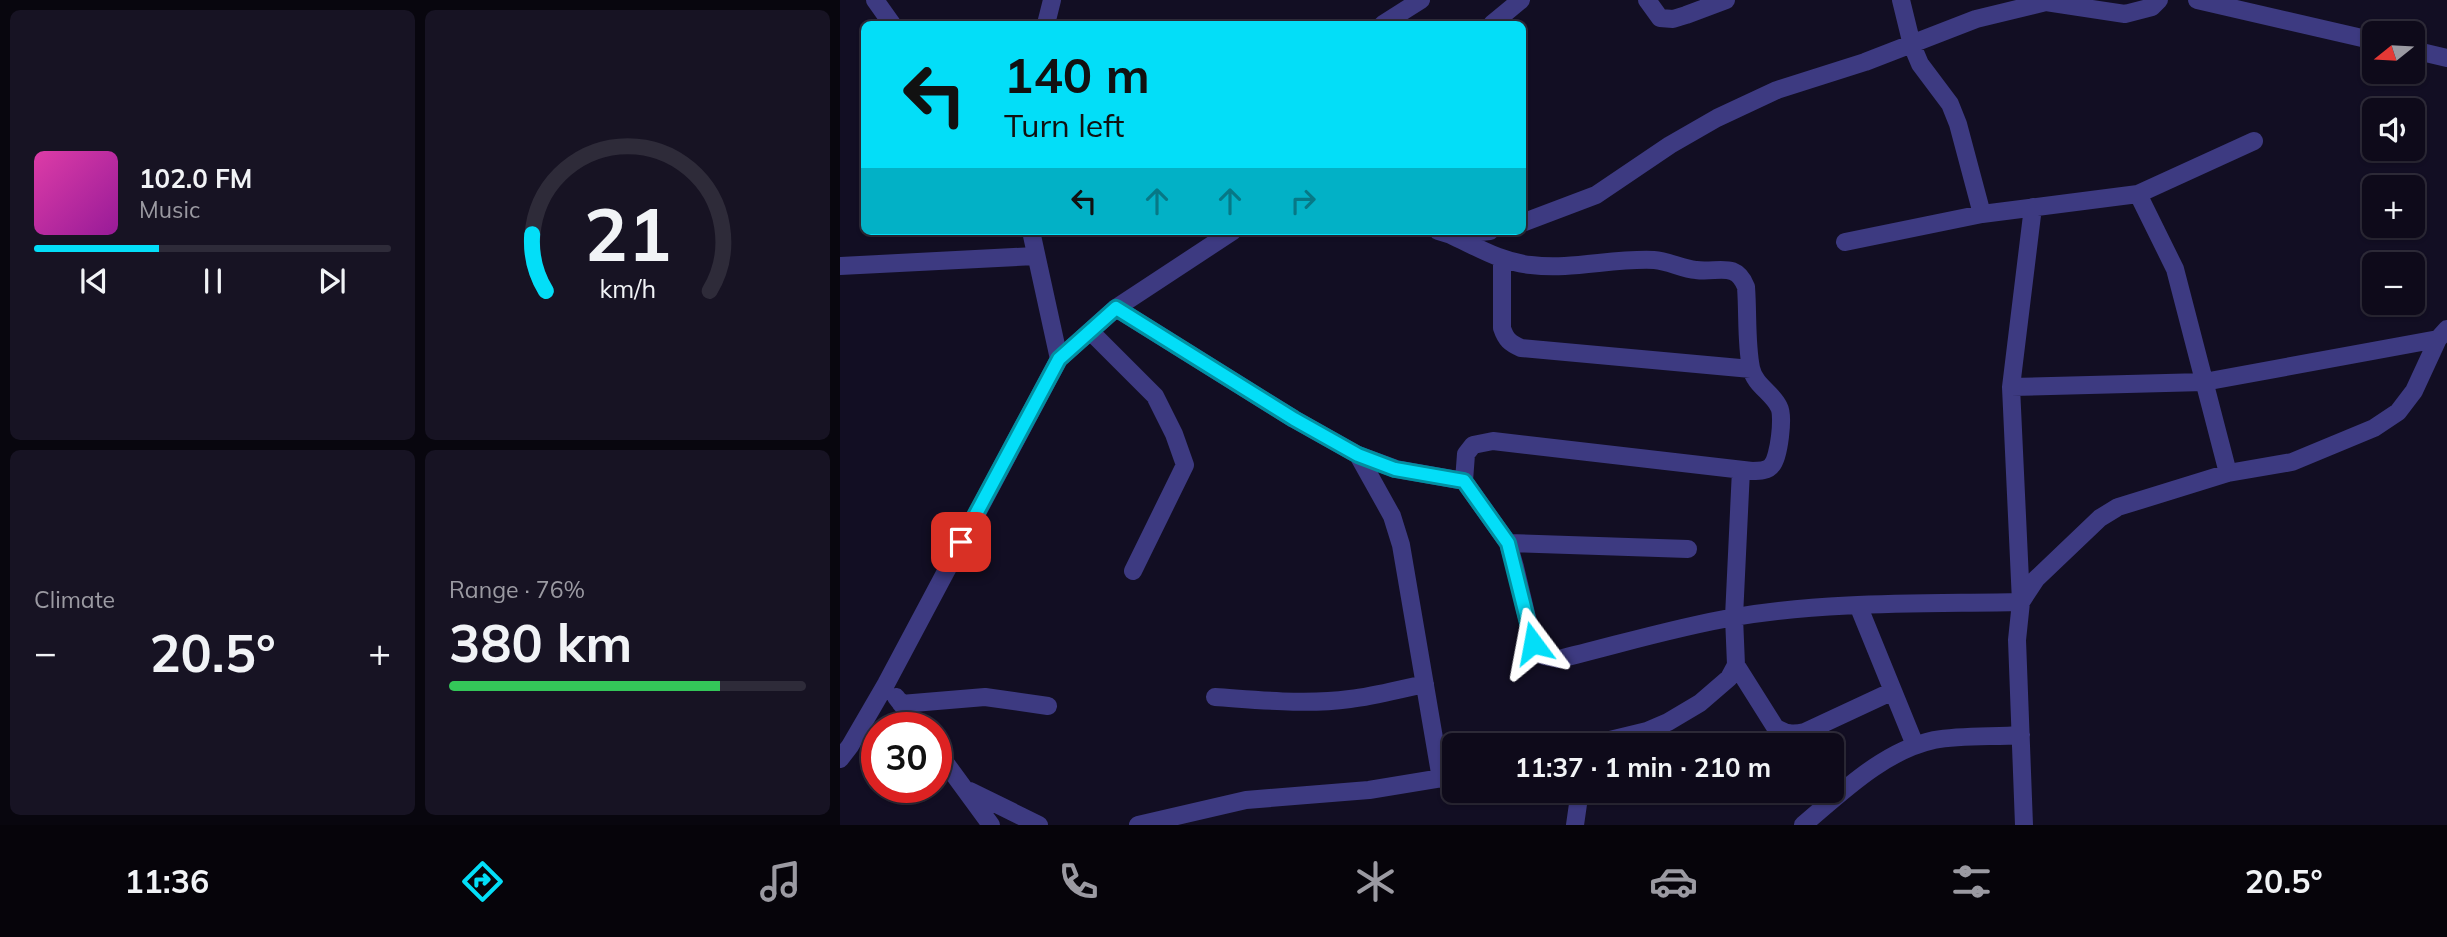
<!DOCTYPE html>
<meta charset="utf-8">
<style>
:root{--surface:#0e0a1a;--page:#171323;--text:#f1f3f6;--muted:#9b9aa2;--line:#2e2b39;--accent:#03def8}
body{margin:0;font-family:Mulish,sans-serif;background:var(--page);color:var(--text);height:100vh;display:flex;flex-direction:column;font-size:26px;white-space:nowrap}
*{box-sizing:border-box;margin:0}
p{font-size:23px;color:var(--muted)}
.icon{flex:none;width:38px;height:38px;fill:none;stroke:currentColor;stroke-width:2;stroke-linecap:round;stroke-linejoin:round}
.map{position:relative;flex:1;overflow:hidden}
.panel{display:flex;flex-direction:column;gap:10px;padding:10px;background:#08060e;width:840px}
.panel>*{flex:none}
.hud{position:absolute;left:21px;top:21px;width:665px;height:214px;border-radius:10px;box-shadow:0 2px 5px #0004,0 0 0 2px var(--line);background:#03def8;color:#111;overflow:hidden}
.needle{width:46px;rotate:252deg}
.controls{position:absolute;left:1522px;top:21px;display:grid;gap:14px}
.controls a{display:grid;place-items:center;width:63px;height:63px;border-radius:10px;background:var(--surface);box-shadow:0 2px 5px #0004,0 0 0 2px var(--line);font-size:35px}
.speed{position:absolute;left:21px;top:712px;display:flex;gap:14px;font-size:35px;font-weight:700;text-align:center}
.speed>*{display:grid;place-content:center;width:91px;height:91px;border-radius:50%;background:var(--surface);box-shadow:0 2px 5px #0004,0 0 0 2px var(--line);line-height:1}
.speed .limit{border:10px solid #d22;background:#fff;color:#111}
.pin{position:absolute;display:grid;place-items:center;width:60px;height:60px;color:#fff;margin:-30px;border-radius:14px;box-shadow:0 4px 10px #0006}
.me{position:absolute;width:77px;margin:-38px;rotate:347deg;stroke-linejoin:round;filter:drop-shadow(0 0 5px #0008)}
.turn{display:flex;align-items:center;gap:24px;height:147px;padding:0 28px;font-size:32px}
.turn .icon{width:91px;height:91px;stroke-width:2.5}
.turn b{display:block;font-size:49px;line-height:60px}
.lanes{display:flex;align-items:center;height:66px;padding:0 28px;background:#0003;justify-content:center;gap:35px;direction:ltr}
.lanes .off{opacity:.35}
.big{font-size:52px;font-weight:700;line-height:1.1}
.panel .tile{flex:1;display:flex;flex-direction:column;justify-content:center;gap:10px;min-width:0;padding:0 24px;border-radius:10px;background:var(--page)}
.panel .dial{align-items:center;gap:0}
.dial svg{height:182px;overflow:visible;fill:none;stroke:var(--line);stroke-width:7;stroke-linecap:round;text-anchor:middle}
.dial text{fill:var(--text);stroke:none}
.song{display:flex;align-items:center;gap:21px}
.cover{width:84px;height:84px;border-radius:10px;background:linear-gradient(135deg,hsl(320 70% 55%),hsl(300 70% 35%))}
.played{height:7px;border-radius:4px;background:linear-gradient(90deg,var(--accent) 35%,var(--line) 35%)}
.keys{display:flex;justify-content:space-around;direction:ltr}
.heat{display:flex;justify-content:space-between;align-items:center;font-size:38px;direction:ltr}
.charge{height:10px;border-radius:5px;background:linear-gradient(90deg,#34c759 76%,var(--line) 0)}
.panel .tiles{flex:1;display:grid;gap:10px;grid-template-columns:repeat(2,1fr)}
.trip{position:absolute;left:602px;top:733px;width:402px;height:70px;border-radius:10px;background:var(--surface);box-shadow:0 2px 5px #0004,0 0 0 2px var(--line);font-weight:700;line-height:70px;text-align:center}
.dock{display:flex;height:112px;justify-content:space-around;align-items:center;background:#06040a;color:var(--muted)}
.dock .icon{width:49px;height:49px}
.dock .selected{color:var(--accent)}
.dock b{font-size:32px;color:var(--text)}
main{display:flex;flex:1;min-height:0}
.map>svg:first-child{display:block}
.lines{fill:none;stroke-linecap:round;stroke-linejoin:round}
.minor{stroke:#3d3a81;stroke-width:18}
.route-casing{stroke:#0290a1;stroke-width:18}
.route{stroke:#03def8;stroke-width:12}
</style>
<main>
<section class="panel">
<div class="tiles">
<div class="tile">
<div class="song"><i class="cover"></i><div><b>102.0 FM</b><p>Music</p></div></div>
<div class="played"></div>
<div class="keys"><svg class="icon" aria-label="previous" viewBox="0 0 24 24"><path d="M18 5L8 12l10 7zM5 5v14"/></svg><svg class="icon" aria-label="pause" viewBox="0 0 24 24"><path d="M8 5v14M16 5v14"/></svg><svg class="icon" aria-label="next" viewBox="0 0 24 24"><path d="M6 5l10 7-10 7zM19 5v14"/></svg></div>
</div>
<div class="tile dial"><svg viewBox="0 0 100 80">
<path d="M14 69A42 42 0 1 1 86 69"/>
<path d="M14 69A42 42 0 0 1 8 44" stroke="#03def8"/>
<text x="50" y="56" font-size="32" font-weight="700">21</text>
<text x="50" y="72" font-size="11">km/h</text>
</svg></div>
<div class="tile"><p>Climate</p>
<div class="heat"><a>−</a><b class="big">20.5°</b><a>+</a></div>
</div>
<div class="tile"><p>Range · 76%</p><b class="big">380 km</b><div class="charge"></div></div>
</div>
</section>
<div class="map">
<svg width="1607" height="825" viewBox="0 0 1607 825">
<rect width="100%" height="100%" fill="#120e23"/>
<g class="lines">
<path class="minor" d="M35,0L52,24
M807,0L820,18L833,19L846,15L886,0
M1061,0L1072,45L1080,64L1110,104L1118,124L1142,214L1298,194L1335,269L1388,473
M1357,0L1535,41
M206,24L212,0
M543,24L581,0
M652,24L681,0
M1573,50L1607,58
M1298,194L1414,141
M682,223L756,195L830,145L877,118L937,90L1025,62L1136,19L1206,2L1285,14L1312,7L1319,0
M191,231L219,359
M598,231L611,235L650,231
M611,235C637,247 661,262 691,265C732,270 773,258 814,260C829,261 842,269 856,270C878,273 896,261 906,287C908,313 906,343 911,368C915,386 932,392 939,407C944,416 939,457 932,465C928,471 919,471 912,471L653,441L633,445L626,454L624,481L668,543L675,567L693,643L704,656L719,659C777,645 836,627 895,617C989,601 1086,604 1181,602L1171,387L1193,207
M1005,242L1142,214
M662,260V328C666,340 670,343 681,348L911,369
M0,266L195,256
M276,308L454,419L518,455L556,469L624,481
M250,331L315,396L334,434L345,465L293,571
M1171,387L1364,382L1598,339
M518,455L552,516L561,545L601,779
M668,543L848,549
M1018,605L1075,745
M896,665L935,727C946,734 952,735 965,732L1053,691
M56,697L80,728
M375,697C420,700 466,705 510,699C535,696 560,689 585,684
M61,704L145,697L208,706
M745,746L807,731L828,722L860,703L889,678L896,665L894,617L901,470
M96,750L151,825
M0,759L10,746L46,684L219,359L276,308L393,231
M130,791L199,825
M298,825L406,800L529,790L614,776
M735,825L739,797L742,791
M963,825C1001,793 1043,751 1094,740C1122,735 1153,737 1181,735
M1184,825L1177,640L1181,602L1196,579L1260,518L1278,507L1388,473L1452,462L1534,428L1558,412L1574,391L1598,339L1607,329"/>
</g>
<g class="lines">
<defs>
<path id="route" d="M121,542L219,359L276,308L454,419L518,455L555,469L624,481L668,543L693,643"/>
</defs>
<use href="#route" class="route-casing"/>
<use href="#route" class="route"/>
</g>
</svg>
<div class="controls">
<a><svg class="needle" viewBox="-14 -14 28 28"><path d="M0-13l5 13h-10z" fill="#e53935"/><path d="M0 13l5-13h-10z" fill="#9b9aa2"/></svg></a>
<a><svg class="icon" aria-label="sound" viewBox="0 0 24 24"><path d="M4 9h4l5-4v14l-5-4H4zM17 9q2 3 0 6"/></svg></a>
<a>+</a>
<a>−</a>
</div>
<div class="speed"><div class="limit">30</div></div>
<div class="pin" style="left:121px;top:542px;background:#d93025"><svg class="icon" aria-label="arrive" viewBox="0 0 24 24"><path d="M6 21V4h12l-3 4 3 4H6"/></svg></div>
<svg class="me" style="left:693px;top:643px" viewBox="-20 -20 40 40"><path d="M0-17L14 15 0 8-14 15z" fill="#03def8" stroke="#fff" stroke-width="4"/></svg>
<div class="trip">11:37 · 1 min · 210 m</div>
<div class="hud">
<div class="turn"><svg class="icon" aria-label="left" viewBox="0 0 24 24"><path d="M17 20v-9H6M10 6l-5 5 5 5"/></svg><div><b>140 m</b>Turn left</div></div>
<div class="lanes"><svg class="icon" aria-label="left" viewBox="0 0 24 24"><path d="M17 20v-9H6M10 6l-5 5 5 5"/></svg><svg class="icon off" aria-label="ahead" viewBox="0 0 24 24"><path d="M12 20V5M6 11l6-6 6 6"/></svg><svg class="icon off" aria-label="ahead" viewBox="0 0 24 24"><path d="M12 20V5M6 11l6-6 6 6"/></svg><svg class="icon off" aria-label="right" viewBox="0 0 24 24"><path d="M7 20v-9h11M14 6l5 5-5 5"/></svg></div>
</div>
</div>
</main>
<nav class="dock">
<b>11:36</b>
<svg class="icon selected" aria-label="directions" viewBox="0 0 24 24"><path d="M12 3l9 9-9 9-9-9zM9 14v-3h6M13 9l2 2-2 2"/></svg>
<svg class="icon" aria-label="music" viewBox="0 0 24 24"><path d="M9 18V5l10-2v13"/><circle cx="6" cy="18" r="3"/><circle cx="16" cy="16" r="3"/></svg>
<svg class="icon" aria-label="phone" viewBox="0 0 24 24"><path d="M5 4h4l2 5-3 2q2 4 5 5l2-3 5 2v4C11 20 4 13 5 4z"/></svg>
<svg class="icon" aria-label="climate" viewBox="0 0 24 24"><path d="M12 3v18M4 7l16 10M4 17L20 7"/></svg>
<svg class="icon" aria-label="car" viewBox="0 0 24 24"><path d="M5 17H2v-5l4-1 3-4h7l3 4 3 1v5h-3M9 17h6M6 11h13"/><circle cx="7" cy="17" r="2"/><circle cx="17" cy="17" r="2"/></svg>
<svg class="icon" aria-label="filters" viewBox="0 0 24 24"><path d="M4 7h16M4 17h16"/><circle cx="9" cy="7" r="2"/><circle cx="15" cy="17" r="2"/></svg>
<b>20.5°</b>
</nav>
